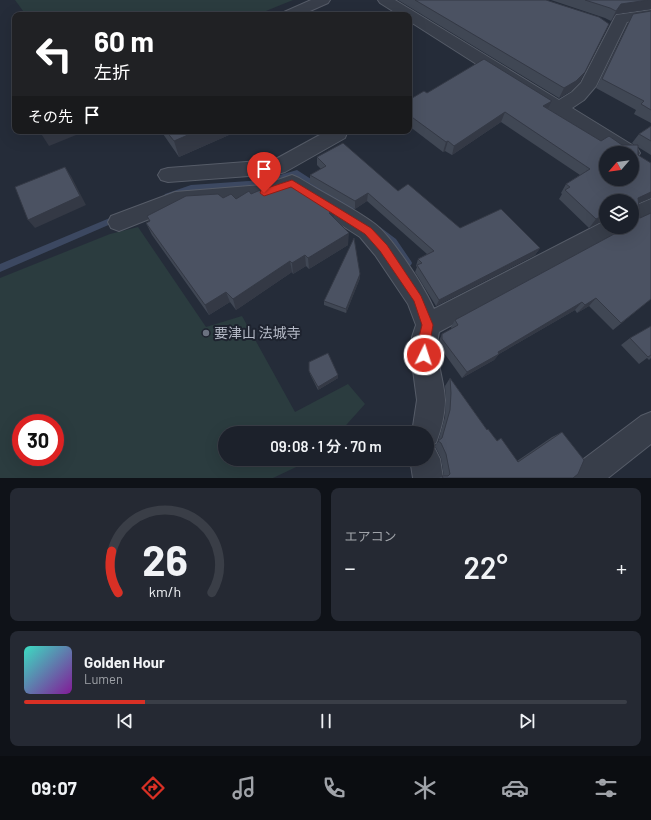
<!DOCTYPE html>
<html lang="ja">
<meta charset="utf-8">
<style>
:root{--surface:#1c212b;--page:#252933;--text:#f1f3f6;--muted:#a0a3a9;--line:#3a3e47;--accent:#d93025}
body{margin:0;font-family:Barlow,"Noto Sans JP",sans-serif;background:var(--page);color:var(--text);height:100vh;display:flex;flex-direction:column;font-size:15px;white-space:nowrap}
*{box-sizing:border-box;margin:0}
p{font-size:13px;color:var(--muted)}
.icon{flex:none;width:22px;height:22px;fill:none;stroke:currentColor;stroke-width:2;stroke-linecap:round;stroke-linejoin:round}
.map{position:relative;height:478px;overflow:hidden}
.sheet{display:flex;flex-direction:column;gap:10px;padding:10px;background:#0f1218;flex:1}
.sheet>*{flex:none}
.banner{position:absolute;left:12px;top:12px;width:400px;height:122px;border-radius:8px;box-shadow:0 4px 16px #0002,0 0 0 1px var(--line);background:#202124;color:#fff;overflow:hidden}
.needle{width:26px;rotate:242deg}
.tools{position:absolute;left:599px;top:146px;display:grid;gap:8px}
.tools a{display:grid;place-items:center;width:40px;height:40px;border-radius:50%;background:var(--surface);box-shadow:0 4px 16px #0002,0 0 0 1px var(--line);font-size:20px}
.speed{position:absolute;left:12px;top:414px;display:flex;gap:8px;font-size:20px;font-weight:700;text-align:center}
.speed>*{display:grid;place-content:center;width:52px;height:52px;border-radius:50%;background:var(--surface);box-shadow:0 4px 16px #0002,0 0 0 1px var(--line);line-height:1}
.speed .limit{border:6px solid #d22;background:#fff;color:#111}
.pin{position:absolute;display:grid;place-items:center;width:34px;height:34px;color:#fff;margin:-41px -17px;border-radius:50% 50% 50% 0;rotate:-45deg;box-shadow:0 0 4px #0007}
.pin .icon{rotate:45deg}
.me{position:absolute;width:44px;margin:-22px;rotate:4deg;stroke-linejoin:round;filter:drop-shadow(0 0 3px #0008)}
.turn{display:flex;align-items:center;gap:14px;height:84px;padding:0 16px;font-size:18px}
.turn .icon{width:52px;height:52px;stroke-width:2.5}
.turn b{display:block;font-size:28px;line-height:34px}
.then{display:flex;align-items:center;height:38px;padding:0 16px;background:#0003;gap:8px;font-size:15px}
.big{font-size:30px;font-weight:600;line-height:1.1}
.sheet .tile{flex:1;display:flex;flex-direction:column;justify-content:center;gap:6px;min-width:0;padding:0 14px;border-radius:8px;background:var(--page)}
.sheet .dial{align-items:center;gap:0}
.dial svg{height:104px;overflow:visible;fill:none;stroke:var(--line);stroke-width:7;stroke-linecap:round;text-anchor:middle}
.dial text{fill:var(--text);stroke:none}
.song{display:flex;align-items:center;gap:12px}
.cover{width:48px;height:48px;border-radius:6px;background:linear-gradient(135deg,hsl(170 70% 55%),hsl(290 70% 35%))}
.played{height:4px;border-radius:2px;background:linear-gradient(90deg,var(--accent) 20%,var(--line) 20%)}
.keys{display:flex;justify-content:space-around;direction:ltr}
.heat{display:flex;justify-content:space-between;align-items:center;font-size:22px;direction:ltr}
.sheet .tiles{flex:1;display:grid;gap:10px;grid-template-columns:1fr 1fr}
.tile:last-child{grid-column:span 2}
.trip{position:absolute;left:218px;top:426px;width:216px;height:40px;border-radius:20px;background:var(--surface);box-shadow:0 4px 16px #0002,0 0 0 1px var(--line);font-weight:600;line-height:40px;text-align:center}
.dock{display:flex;height:64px;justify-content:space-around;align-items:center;background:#0b0d11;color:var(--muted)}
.dock .icon{width:28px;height:28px}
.dock .selected{color:var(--accent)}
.dock b{font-size:18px;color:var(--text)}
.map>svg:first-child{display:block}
.green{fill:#2b3c3f;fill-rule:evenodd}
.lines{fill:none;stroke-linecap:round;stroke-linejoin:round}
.stream{fill:#3c4861;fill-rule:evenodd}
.minor-casing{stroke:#565c68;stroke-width:2}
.minor{fill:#383e4a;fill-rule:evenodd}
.wall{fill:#404754}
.shaded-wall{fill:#343945}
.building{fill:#4b5262;stroke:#343945;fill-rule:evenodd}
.route{fill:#d93025;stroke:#8d1f18}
.worship-dot{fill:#6b7280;stroke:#1e232f;stroke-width:1.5}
.labels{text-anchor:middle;stroke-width:4;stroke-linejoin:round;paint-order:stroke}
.poi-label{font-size:14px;fill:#b4b9c6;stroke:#1e232f;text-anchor:start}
</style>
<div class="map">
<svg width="651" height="478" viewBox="0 0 651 478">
<rect width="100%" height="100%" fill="#252c39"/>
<path class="green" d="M15,0H293L256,15H26Z
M138,227L206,327L242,316L295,412L348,384L365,404L339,433H225V459H313L273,478H0V278L110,234ZM21,423H55V457H21Z"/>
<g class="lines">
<path class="stream" d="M297,170L353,206L354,208L353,210H347L296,176L263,186L191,191L168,199L164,196L165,194L191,185L263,180Z
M117,215L121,218L120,220L0,272V264Z
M380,227L396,239L411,261L412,263L411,265L408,267L405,265L390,243L377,232L376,230L377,228Z"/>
<defs>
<path id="minor" d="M311,0H330L328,3L301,15H282L284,12Z
M378,0H395L559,100L572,92L581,83L616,15L651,10V18L627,22L596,86L584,100L572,108L637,148L640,153L637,158L632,159V153H616L409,21V15H399L380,3Z
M327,131H346L347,133L345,138L285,172L278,174L168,182L161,180L158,175L161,170L168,168L274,160Z
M292,175L299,178C323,193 352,207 375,224C393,238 425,288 434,309L605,221L606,227H624L621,233L439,332C433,356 444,377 445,400C445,414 441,430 436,443L429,446L435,449L440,459L443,478H413L410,459H427V433H412L417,400L411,355L412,337L416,325L408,304L375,255L360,237L290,192L264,201L177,208L119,231L111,228L108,222L111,216L175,192L263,185Z
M651,199V217L632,225V207Z
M651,412V444L608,478H569L573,467L641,416Z"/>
</defs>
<use href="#minor" class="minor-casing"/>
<use href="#minor" class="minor"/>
</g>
<path class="wall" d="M398,0H546L580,82L571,91L559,98Z
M551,0H651V9L616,14L611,21L605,18Z
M651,11V123L634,114L636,110L596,88L633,14Z
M427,93L552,101L548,109L601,141L622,145H634L632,143L639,134L651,126V155L638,147V155L651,198L639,203L640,218L651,299L613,330L589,306L577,313L575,310L499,354L494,360L462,378L439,346V341L442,334L452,329L451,327L455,320L625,228V227H632V201H606V221L604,220L589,228L559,199L562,194L561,193L566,184L580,175L501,122L452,155L445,151L443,152L409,126V100Z
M161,131H238L179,157Z
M317,157L398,191L460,228L540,248L535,255L436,306L415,272L417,267L416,266L418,259L427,254L367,201L355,209L310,183V175L321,169L317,165Z
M285,185L334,210V218L348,245L309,269L306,266L293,274L292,272L236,310L230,302L209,315L152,235L146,223L150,221L147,216L223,198L236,199L270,190Z
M360,278L346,313L324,305V301Z
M651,326V358L649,360L647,358L639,364L621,345L630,338Z
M309,362L338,375V378L318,390L310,374Z
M450,378L487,430L517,461L552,437L562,432L573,478H439L442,476H444L441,458L436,448L434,447L438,442L445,417L446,400L445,386Z"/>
<path class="shaded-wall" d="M648,0H651V9L616,14L611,21L616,11L621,4Z
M585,72L580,82L571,91L559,98L564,88Z
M552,101L547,111L543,106Z
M505,112L501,122L452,155L454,146Z
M43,131H86L49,146L40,132Z
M197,131H238L179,157L174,141Z
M448,141L445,151L443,152L446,142Z
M65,167L71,176L86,205L35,228L28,220Z
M651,192V198L632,206L638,198Z
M368,193L367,201L355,209V201Z
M334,210V222L329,213Z
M606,214V218L604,220L589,228L596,219Z
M349,233L348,245L309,269L308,258Z
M540,248L535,255L436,306L439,300Z
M305,255L306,266L293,274L292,263Z
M290,261L292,272L236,310L233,299Z
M360,274V278L346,313V309Z
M226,292L230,302L209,315L205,305Z
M596,298L589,306L577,313L585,305Z
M582,302L575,310L499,354L494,360L462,378L467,372L498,352Z
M338,375V378L318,390V387Z"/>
<path class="building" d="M415,0H546L599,17L609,24L585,72L576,81L564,88Z
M585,0H648L621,4L616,11L610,8Z
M651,11V110L641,104L644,101L602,79L633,14Z
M484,59L552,101L543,106L601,141L609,136L622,145H638V155L651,163V192L638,198L640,218L651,213V299L621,323L596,298L585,305L582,302L498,352L499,354L467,372L442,339V334L458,325L455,320L627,227H632V220L633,218H632V201H606V214L596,219L565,190L570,187L566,184L590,169L505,112L454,146L448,141L446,142L409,115V100L424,91L427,93ZM606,153H632V179H606Z
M651,126V141L639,134Z
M166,131H197L174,141Z
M343,143L398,191L408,184L460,228L501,209L540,248L439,300L417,265L422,263L418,259L434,251L368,193L355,201L310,175L326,166L317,157Z
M65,167L80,196L28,220L15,187Z
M290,182L334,210L329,213L349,233L308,258L305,255L292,263L290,261L233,299L226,292L205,305L146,223L150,221L147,216L186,196L218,194L223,198L231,194L236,199L249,191L251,194L258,191L269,188L270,190L281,184L283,183L285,185Z
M354,238L360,274L346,309L324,301Z
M651,326V355L648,357L630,338Z
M328,353L338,375L318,387L309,371V362Z
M450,378L487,430L488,429L497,441L501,438L518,462L562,432L584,460L578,474L573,478H443L442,476H448L450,474L446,454L441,443L438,441L442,438L450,410L451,393Z"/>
<path class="route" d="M292,180L371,228L387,245L421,296L433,325L427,359L424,360L420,359L418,355L419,337L422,325L414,301L380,251L365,234L291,187L264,196L260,193L261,190Z"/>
<circle class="worship-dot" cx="206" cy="333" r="4"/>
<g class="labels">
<g class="poi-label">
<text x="214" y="338">要津山 法城寺</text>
</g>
</g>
</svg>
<div class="tools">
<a><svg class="needle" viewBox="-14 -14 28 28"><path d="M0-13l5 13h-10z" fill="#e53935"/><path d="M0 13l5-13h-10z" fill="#a0a3a9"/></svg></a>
<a><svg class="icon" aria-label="layers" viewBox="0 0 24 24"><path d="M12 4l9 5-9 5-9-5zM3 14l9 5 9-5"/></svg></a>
</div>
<div class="speed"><div class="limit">30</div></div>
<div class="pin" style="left:264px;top:193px;background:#d93025"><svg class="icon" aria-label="arrive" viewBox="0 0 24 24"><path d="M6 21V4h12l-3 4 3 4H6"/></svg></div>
<svg class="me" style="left:424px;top:355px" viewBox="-20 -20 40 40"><circle r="17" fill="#d93025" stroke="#fff" stroke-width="3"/><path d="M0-11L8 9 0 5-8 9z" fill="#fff"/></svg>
<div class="trip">09:08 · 1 分 · 70 m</div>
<div class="banner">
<div class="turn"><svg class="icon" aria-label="left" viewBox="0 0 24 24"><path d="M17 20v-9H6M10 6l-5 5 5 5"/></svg><div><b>60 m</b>左折</div></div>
<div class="then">その先<svg class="icon" aria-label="arrive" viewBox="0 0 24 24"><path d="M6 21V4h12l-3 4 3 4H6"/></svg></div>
</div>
</div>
<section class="sheet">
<div class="tiles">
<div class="tile dial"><svg viewBox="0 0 100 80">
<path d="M14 69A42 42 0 1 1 86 69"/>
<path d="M14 69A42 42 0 0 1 9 37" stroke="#d93025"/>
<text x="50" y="56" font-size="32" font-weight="700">26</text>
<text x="50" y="72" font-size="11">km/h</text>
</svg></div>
<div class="tile"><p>エアコン</p>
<div class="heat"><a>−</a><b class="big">22°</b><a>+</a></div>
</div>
<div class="tile">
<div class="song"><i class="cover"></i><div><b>Golden Hour</b><p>Lumen</p></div></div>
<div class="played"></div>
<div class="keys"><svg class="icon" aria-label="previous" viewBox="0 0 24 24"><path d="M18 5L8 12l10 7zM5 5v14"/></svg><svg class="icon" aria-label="pause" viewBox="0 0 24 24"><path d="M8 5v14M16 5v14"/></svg><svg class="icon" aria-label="next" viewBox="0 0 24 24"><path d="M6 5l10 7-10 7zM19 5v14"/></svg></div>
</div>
</div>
</section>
<nav class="dock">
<b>09:07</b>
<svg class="icon selected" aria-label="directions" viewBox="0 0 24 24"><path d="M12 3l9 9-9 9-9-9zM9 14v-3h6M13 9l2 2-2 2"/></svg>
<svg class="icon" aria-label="music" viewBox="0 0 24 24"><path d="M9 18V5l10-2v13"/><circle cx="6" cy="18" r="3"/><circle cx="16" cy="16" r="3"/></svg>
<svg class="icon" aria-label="phone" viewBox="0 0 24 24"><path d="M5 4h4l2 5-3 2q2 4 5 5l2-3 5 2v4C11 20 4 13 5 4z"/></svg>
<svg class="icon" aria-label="climate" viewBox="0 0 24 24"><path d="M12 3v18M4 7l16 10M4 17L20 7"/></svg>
<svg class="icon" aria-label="car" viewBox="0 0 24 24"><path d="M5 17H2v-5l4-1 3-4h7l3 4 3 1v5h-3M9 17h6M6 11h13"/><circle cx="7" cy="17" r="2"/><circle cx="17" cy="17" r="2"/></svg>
<svg class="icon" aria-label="filters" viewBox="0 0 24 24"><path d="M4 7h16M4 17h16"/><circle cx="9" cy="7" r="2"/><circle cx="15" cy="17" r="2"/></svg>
</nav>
